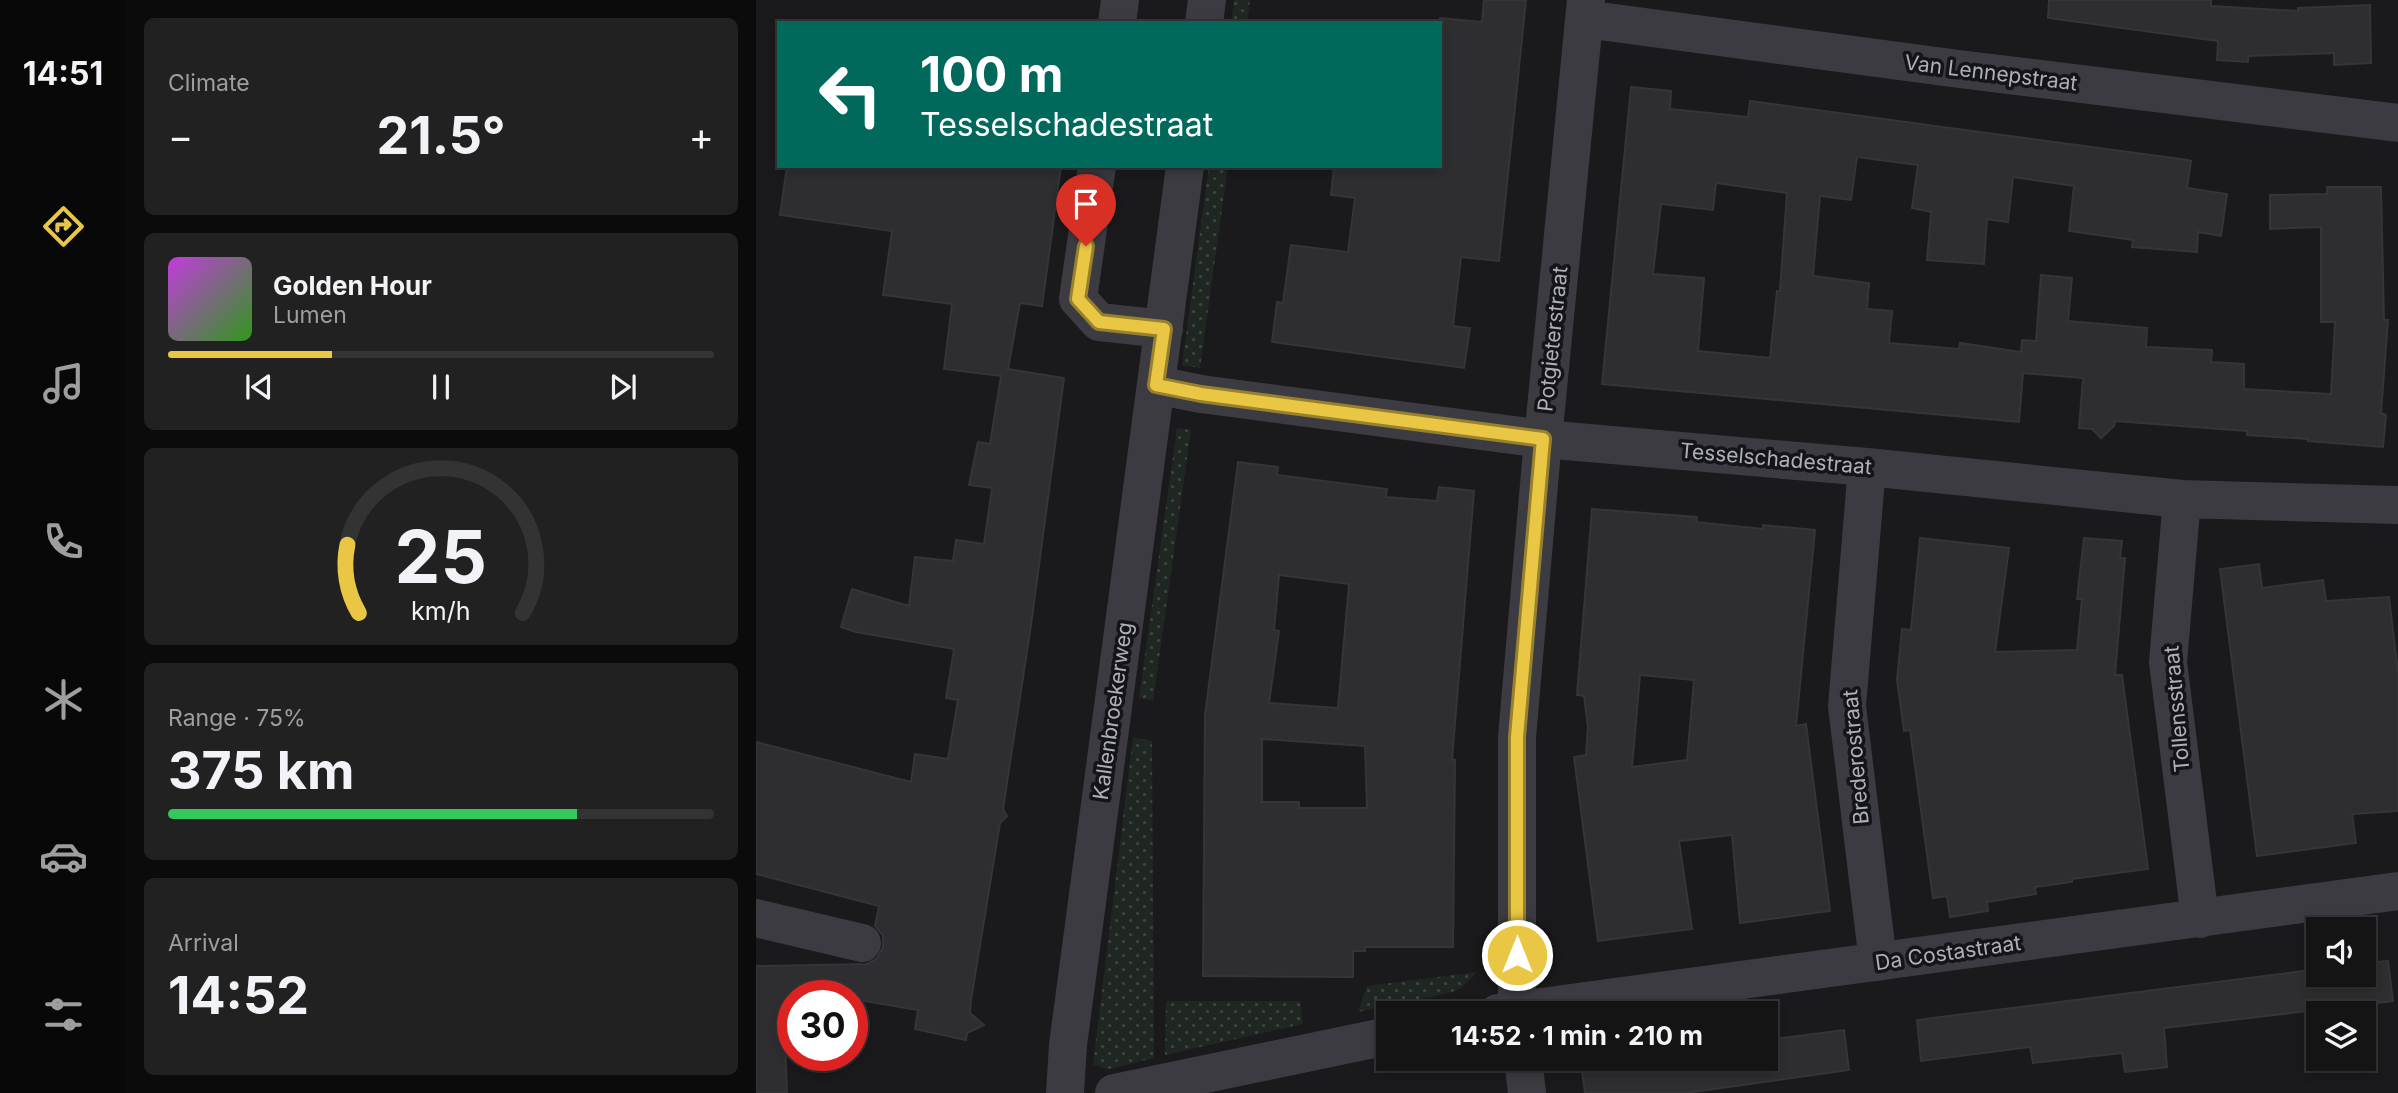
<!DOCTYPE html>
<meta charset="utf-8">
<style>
:root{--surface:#141415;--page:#212122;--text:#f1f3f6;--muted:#9d9ea0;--line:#333334;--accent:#e9c745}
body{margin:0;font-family:Inter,sans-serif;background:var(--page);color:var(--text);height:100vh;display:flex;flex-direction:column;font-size:26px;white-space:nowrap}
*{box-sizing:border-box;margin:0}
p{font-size:23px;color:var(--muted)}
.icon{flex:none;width:38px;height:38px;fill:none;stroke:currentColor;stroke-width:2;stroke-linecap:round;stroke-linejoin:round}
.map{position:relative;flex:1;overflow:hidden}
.drawer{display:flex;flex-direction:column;gap:18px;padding:18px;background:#0b0b0c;width:630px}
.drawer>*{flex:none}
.top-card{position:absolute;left:21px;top:21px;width:665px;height:147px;border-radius:0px;box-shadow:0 4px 10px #0003,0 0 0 2px var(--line);background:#00695c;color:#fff;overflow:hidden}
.fabs{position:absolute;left:1550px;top:917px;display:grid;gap:14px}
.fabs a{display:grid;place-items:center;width:70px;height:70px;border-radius:0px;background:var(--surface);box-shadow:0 4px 10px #0003,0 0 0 2px var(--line);font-size:35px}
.speed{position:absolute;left:21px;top:980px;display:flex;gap:14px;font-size:35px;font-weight:700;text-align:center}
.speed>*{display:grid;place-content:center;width:91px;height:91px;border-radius:50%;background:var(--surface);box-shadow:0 4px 10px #0003,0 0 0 2px var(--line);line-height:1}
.speed .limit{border:10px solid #d22;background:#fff;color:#111}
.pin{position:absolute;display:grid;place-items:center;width:60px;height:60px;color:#fff;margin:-72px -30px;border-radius:50% 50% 50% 0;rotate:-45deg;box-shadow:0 0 7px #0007}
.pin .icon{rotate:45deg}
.me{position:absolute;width:77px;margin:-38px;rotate:0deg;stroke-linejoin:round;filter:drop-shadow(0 0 5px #0008)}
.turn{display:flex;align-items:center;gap:24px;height:147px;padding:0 28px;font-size:32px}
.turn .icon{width:91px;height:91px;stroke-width:2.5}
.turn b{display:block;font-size:49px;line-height:60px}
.big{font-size:52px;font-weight:700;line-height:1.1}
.drawer .widget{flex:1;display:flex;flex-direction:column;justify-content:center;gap:10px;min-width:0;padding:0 24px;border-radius:10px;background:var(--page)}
.drawer .dial{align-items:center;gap:0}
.dial svg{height:182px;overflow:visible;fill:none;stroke:var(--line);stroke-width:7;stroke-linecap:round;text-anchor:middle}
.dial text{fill:var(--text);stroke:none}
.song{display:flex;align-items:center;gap:21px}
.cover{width:84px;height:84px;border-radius:10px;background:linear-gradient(135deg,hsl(290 70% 55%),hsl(110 70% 35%))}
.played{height:7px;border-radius:4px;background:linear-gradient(90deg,var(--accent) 30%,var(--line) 30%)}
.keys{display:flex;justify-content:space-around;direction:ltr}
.heat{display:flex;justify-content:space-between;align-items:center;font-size:38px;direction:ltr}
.charge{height:10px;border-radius:5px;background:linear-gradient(90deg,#34c759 75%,var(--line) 0)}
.trip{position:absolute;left:620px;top:1001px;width:402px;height:70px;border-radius:0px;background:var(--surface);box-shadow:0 4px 10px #0003,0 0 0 2px var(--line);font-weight:700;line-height:70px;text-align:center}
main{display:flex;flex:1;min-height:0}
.tab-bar{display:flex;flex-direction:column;width:126px;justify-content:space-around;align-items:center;background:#080808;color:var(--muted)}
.tab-bar .icon{width:49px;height:49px}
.tab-bar .active{color:var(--accent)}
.tab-bar b{font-size:32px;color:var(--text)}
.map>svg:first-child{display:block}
.grass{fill:url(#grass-dots)}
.building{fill:#2e2d30;stroke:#353438;stroke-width:2;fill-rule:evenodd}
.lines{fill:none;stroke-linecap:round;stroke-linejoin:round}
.minor{stroke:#3b3b41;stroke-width:38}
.route-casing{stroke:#97812d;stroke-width:18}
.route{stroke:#e9c745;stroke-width:12}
.labels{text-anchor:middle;stroke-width:7;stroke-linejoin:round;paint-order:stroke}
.street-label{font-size:21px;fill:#adb0bb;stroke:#151517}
</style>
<main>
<nav class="tab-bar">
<b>14:51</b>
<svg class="icon active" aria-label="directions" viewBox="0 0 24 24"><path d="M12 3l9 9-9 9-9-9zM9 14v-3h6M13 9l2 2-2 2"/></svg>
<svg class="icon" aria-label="music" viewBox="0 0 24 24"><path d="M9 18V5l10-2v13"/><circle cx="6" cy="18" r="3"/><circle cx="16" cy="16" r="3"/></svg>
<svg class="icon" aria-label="phone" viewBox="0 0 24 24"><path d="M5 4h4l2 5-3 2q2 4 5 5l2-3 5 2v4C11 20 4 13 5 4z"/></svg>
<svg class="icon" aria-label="climate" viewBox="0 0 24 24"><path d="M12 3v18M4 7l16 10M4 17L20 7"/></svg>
<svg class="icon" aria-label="car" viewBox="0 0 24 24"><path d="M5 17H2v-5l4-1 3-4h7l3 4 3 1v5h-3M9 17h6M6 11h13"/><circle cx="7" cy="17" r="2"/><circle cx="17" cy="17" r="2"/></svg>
<svg class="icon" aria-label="filters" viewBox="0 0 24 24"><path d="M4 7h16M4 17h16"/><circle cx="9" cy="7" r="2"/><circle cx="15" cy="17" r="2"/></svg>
</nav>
<section class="drawer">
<div class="widget"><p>Climate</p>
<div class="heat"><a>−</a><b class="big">21.5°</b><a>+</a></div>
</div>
<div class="widget">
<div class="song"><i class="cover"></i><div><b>Golden Hour</b><p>Lumen</p></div></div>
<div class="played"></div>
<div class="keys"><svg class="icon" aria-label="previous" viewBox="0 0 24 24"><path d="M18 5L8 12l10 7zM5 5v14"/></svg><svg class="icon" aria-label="pause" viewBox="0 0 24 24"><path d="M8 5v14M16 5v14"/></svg><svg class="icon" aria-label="next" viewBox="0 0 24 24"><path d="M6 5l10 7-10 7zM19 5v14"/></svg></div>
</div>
<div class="widget dial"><svg viewBox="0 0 100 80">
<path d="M14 69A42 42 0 1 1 86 69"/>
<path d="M14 69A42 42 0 0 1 9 39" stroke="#e9c745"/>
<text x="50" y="56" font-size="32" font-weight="700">25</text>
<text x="50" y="72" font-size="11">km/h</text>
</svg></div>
<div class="widget"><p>Range · 75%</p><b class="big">375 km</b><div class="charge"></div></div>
<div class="widget"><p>Arrival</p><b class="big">14:52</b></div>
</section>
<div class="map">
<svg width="1642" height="1093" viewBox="0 0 1642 1093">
<defs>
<pattern id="grass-dots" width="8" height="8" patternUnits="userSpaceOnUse" patternTransform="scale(1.75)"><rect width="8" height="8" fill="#202722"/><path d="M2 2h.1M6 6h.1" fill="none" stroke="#3e4440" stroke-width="1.8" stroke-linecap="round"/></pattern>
</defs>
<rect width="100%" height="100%" fill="#1a1a1c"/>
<path class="grass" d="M478,0H494L491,23H475Z
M453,166H472L444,368L426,365Z
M421,428L435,430L397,701L383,698Z
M377,737L396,741L398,1058L353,1069L337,1065Z
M721,972L705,988L696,992L602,1012L611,986Z
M410,1001H544L547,1024L409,1055Z"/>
<path class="building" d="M728,0H770L743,261L705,257L697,326L714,328L708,368L516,342L521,302L527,303L535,245L592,252L599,198L575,195L578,166H684V18L726,22Z
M1293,0H1455V6L1542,11V8L1614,5L1615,63L1578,65V53L1492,56V62L1461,60L1462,41L1292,18Z
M875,87L915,91L914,109L992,117L994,101L1432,160L1435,161L1431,188L1471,194L1465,236L1442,232L1441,252L1376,247L1377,240L1313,231L1318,186L1257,177L1252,222L1231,219L1228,264L1171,260L1175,212L1156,208L1162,165L1101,157L1095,200L1064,196L1057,276L1113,283L1111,309L1136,311L1133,343L1203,349L1204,343L1265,352L1266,340L1280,341L1285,275L1316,278L1312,321L1391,328L1390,347L1456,350L1455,362L1488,364V389L1575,394L1579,322H1565V227L1514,229V195L1571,194V187H1625L1628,320H1632L1625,413L1630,415L1627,447L1552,441V439L1491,435V431L1359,421L1358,426L1345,438L1336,429L1323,428L1327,378L1267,373L1263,422L846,384ZM960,183L1031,193L1024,291H1021L1014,358L942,351L948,278L897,274L905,204L957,210Z
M31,166H305L286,306L264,303L252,369L308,378L275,625L247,809L251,816L244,823L215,1000L214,1013L228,1025L211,1033L210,1040L159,1029L162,1010L96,999V996H37V1013L28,1012L31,1093H0V966L111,964L121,958L127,947V936L119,926L123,906L0,874V742L155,782L159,754L192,759L202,700L190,698L198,649L100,632L85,627L96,589L153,606L159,557L197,561L200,540L228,544L236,488L213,485L222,442L234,444L245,376L188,369L196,304L127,295L136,231L24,215Z
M482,462L522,467L521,475L631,489L630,497L681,501L683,487L718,491L696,760H699L697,947H609V951H597V977L447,976L449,715ZM523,575L593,584L582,708L513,703L523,631L518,630ZM506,739L609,746L611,808H543V802H506Z
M836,509L941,517L940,522L1007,529V525L1059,530L1040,726L1050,724L1074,911L984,923L976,835L923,841L936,929L842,941L818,757L830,755L832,727L828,696L821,695ZM884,675L938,680L931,760L876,767Z
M1164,538L1253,548L1239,652L1321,650L1326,599H1321L1328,538L1366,541L1364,558H1369L1359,675H1366L1392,869L1316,879V882L1279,887L1280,894L1231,902L1232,911L1194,917L1191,896L1177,898L1154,730L1148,731L1141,680L1146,629L1155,630Z
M1503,564L1506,588L1567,580L1570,601L1633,597L1642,672V811L1596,814L1600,843L1501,856L1464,569Z
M1632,961L1637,1001L1408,1028L1411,1067L1369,1072L1366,1053L1277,1063L1274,1047L1165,1061L1161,1020L1563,969V975H1608V963Z
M1088,1030L1093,1070L930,1093H829L825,1064L850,1061V1059H1010V1040Z"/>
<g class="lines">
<path class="minor" d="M829,19L1203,69L1642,123
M361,23L364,0
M448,23L451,0
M341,166L322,299L343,322L408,329
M400,385L445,394L787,439L1111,467L1426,499L1642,505
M1111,467L1091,706L1122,962
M1426,499L1412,662L1444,919
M0,918L106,943
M742,1013L1642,891
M761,1013V737L787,439L830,0
M767,1059L771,1093
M309,1093L312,1045L429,166
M358,1093L632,1036"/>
</g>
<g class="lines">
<defs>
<path id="route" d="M330,246L322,299L343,322L408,329L400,385L445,394L787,439L761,737V955"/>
</defs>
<use href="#route" class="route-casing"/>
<use href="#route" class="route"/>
</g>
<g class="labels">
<g class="street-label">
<text transform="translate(1235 73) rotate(7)" y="7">Van Lennepstraat</text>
<text transform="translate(797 339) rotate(-84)" y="7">Potgieterstraat</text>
<text transform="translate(1020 459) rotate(5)" y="7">Tesselschadestraat</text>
<text transform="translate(1421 709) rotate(-95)" y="7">Tollensstraat</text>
<text transform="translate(357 711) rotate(-82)" y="7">Kallenbroekerweg</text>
<text transform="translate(1100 757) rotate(-95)" y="7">Brederostraat</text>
<text transform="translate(1192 953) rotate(-8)" y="7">Da Costastraat</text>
</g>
</g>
</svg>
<div class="fabs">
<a><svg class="icon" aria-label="sound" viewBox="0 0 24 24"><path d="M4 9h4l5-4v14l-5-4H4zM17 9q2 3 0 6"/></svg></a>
<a><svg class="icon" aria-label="layers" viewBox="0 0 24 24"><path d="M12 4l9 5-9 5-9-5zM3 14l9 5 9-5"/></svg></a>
</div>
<div class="speed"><div class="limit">30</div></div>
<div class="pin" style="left:330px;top:246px;background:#d93025"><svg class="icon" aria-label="arrive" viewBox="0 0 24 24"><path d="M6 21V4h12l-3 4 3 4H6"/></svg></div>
<svg class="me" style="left:761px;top:955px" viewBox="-20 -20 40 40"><circle r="17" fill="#e9c745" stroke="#fff" stroke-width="3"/><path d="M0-11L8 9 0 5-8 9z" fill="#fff"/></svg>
<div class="trip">14:52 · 1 min · 210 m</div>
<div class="top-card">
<div class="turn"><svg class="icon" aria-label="left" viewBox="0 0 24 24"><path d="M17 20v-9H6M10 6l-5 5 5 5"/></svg><div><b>100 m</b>Tesselschadestraat</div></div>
</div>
</div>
</main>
